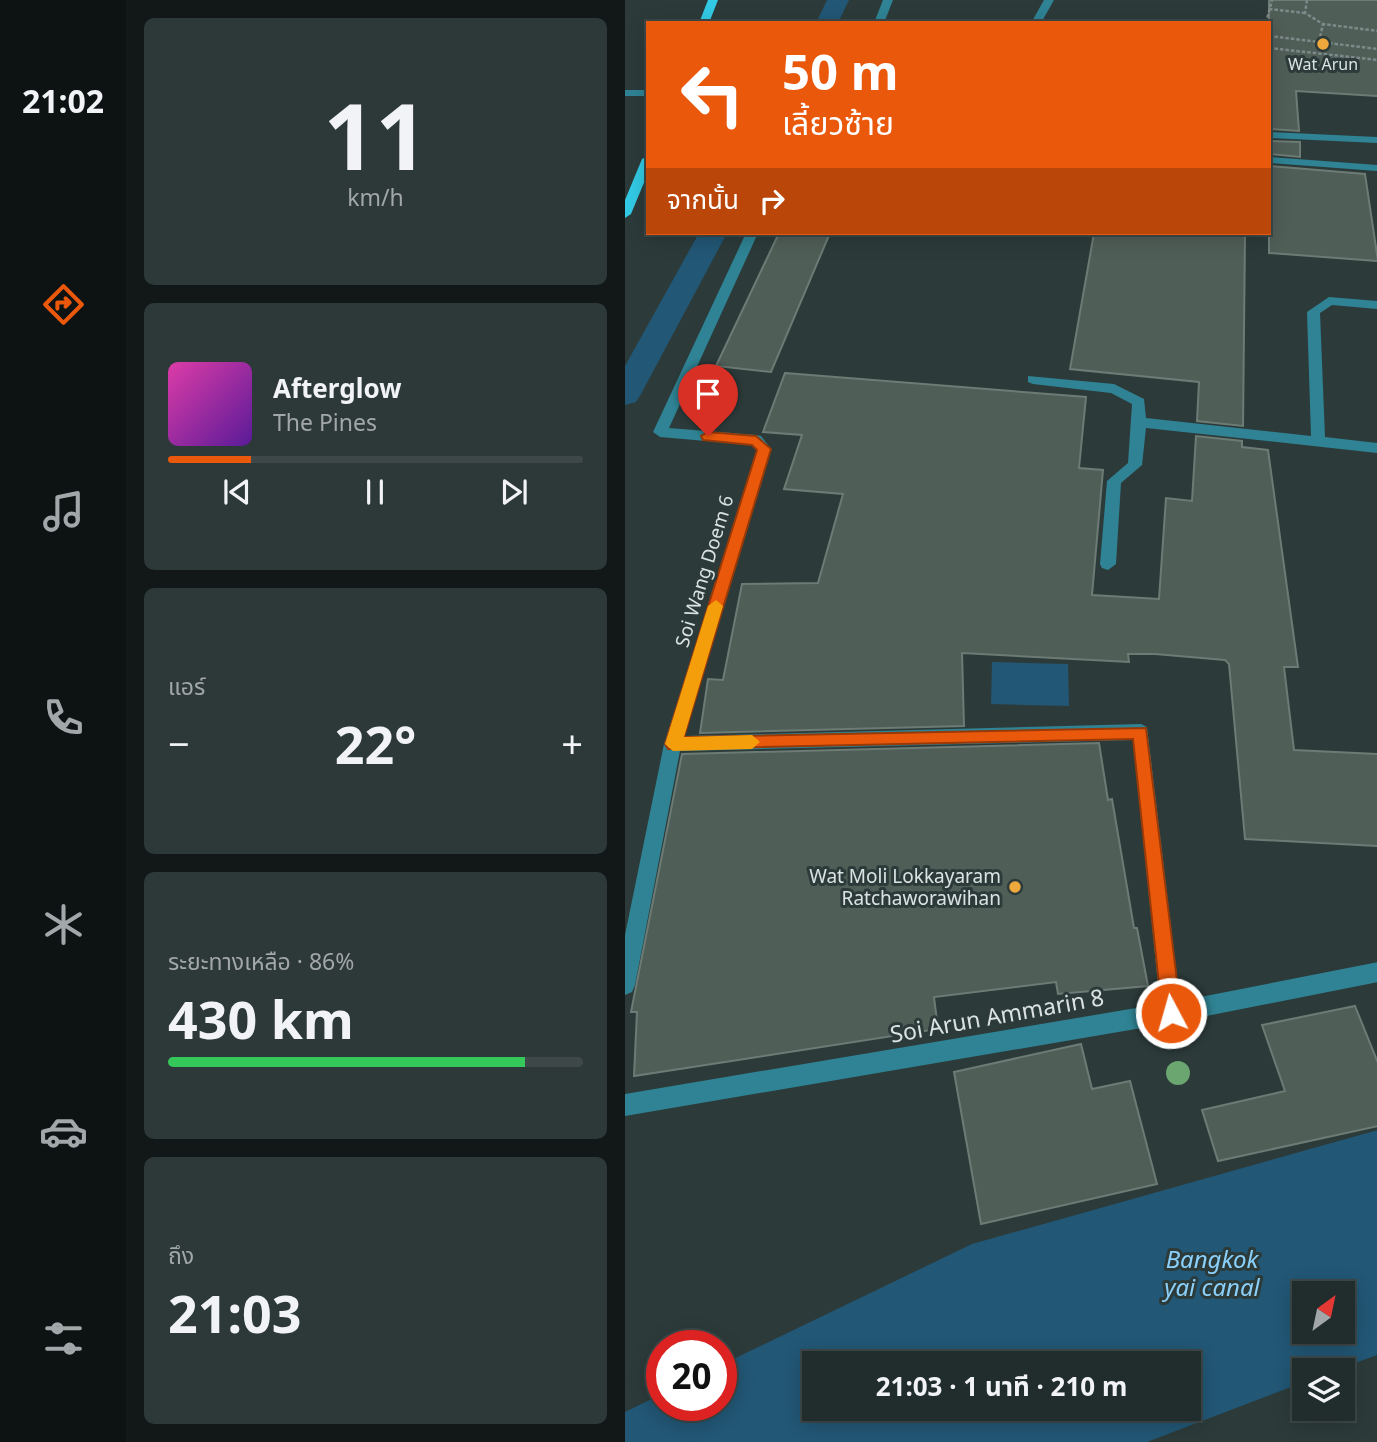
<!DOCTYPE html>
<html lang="th">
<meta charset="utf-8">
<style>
:root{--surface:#212c2c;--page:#2d3838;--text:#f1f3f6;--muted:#a2a7a9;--line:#3e4848;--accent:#ea580c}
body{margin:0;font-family:"Noto Sans","Noto Sans Thai",sans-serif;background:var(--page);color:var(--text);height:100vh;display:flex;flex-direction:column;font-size:26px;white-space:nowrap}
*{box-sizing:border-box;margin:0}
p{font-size:23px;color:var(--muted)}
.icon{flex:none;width:38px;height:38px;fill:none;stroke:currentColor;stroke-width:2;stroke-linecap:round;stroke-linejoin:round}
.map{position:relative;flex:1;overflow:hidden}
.sheet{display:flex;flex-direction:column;gap:18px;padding:18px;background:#121818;width:499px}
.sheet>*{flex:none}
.top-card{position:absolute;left:21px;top:21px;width:625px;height:214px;border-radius:0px;box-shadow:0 4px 18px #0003,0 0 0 2px var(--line);background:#ea580c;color:#fff;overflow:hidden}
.needle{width:46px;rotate:33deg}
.buttons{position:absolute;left:667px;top:1281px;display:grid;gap:14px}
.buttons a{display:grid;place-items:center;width:63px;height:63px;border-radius:0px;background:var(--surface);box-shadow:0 4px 18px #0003,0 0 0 2px var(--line);font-size:35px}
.speed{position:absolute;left:21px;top:1330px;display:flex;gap:14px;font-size:35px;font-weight:700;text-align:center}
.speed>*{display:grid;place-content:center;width:91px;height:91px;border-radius:50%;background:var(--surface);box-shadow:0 4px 18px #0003,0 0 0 2px var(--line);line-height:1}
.speed .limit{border:10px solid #d22;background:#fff;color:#111}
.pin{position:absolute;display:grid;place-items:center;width:60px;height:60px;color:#fff;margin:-72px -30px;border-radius:50% 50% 50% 0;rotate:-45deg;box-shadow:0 0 7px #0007}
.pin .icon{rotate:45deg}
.me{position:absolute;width:77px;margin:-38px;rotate:354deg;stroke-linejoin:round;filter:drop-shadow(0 0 5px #0008)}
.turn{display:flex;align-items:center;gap:24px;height:147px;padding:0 21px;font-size:32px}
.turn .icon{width:91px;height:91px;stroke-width:2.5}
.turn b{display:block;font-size:49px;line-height:60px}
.then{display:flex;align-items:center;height:66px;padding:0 21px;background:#0003;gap:14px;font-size:26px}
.big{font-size:52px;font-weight:700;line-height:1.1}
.sheet .card{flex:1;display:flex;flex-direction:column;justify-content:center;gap:10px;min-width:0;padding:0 24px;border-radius:10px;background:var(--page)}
.sheet .dial{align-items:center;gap:0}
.dial b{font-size:91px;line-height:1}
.song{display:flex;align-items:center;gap:21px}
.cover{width:84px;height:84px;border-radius:10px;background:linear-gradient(135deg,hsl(320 70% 55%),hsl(270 70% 35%))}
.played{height:7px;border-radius:4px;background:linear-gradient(90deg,var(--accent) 20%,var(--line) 20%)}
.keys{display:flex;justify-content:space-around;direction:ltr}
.heat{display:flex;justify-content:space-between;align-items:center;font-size:38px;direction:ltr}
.charge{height:10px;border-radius:5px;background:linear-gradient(90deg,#34c759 86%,var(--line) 0)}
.trip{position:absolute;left:177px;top:1351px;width:399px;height:70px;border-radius:0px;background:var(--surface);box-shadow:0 4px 18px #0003,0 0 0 2px var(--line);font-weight:700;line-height:70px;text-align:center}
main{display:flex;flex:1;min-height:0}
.tabs{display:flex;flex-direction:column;width:126px;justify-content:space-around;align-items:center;background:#0d1212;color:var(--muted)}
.tabs .icon{width:49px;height:49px}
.tabs .on{color:var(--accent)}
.tabs b{font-size:32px;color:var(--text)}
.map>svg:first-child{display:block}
.water{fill:#225775;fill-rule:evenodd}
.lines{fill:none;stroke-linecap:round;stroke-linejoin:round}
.canal{fill:#225775;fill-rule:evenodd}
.building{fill:#505e58;stroke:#6d7b75;stroke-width:2}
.path{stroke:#7e8a89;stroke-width:2.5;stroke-dasharray:3.5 2;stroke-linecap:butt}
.minor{fill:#2f8394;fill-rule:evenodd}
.major{fill:#32c9e4;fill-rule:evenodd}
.tree{fill:#6ba570}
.route{fill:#ea580c;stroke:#983908;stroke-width:2}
.slow{fill:#f59e0b}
.poi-dot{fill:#eea83c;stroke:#2c3b3a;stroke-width:2.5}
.labels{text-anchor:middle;stroke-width:6;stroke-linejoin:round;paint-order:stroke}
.far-poi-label{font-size:16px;fill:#dae3e2;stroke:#2c3b3a}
.street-label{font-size:19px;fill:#dae3e2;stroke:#2c3b3a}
.poi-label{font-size:19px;fill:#dae3e2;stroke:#2c3b3a;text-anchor:end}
.near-street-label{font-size:23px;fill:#dae3e2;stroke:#2c3b3a}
.near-water-label{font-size:24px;font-style:italic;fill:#8ad0fa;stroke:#2c3b3a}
</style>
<main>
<nav class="tabs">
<b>21:02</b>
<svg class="icon on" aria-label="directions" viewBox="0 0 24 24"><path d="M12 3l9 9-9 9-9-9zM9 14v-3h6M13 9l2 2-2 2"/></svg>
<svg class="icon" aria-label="music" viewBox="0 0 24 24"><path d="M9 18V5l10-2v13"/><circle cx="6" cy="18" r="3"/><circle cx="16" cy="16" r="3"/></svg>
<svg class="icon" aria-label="phone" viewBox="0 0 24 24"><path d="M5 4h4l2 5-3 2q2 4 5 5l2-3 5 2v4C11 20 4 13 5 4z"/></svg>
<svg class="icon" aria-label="climate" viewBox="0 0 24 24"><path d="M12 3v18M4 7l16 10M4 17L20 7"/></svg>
<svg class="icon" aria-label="car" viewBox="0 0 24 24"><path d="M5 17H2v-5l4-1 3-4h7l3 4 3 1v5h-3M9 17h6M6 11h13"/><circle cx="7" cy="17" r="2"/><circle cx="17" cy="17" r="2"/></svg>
<svg class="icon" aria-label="filters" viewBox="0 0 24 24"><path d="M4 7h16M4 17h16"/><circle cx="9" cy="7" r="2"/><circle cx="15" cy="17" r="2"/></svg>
</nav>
<section class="sheet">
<div class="card dial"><b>11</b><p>km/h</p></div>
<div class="card">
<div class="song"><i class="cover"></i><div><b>Afterglow</b><p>The Pines</p></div></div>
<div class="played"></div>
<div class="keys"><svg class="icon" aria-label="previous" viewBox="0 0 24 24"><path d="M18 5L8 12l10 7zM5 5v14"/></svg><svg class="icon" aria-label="pause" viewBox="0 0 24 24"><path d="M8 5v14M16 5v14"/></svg><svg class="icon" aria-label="next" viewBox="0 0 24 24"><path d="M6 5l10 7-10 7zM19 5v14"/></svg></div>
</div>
<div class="card"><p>แอร์</p>
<div class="heat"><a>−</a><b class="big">22°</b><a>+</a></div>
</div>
<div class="card"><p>ระยะทางเหลือ · 86%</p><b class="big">430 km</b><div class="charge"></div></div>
<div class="card"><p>ถึง</p><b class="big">21:03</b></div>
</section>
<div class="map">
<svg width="753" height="1442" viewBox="0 0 753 1442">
<rect width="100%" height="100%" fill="#2c3b3a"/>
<path class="water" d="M367,662L443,664L444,706L366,704Z
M753,1130L752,1355L711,1370H679V1382L522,1442H0V1412L37,1394V1405H96V1365L347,1244ZM679,1293H718V1332H679ZM189,1363H564V1409H189Z"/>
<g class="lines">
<path class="canal" d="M202,0H224L213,23H191Z
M74,233H102L16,394L11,402L0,405V366Z"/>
</g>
<path class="building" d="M644,0H753V96L671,91L674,131L644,129Z
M644,141L675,142V157L644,154Z
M644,166L740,174L753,261L644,253Z
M154,233H205L146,372L91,366Z
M469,233H620L618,426L572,421L574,382L445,369Z
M160,373L461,397L454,468L478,470L467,595L534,599L541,498L567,501L571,436L617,441V447L643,450L673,667H659L669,750L753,754V846L620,839L604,664L600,660L530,654H503L504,662L337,653L339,726L75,733L83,679L98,680L117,584L193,583L218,494L159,489L177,435L138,432Z
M474,743L483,800L487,799L509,928H512L523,986L433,994L431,982L309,997L313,1029L9,1076L12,1012H6L57,754Z
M730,1006L753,1063V1126L593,1161L577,1110L660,1091L637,1025Z
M456,1044L467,1089L505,1081L532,1184L356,1224L329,1072Z"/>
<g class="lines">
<path class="path" d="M682,0L680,13L698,24L753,31
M644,9L680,13
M641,23L647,0
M644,36L753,49
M694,42L698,24
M644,48L753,60"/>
<path class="minor" d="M258,0H268L259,23H249Z
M419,0H429L416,23H406Z
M0,90H23V96H0Z
M644,132L753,137V143L644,138Z
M644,157L753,165V171L644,163Z
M121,233H133L44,428L131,435L136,436L146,449L59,736L516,724L522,727L555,1001L753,962V982L546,1023L0,1116V1094L535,1004L508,740L55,751L10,985L7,992L0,995V935L39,744L132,450L127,445L35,437L28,432Z
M704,297L753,301V309L707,305L695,313L700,437L753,443V453L521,428L517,465L496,483L491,564L483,570L477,568L475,564L482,481L503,463L507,404L486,393L408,384L403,382V376L489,384L519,399L521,418L686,436L682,312Z"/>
<path class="major" d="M83,0H93L84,23H74Z
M23,156V173L6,214L0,218V200L17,159Z"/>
</g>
<circle class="tree" cx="553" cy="1073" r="12"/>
<path class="route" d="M83,432L131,436L146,449L59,737L521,728L556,1013L553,1020L546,1022L540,1020L537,1013L508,739L43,749L40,744L132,450L127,445L78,440L76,436Z"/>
<path class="slow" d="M91,600L98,606L59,737L127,735L135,742L127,749L48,751L40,744L83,606Z"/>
<g class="poi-dot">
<circle cx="698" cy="44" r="7"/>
<circle cx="390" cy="887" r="7"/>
</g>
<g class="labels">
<g class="far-poi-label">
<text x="698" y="70">Wat Arun</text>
</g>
<g class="street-label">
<text transform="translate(79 571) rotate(-73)" y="7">Soi Wang Doem 6</text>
</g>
<g class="poi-label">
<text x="376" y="883">Wat Moli Lokkayaram<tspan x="376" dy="22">Ratchaworawihan</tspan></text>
</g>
<g class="near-street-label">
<text transform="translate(372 1016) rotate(-10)" y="8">Soi Arun Ammarin 8</text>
</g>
<g class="near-water-label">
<text x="587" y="1268">Bangkok<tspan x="587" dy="28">yai canal</tspan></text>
</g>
</g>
</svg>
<div class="buttons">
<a><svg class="needle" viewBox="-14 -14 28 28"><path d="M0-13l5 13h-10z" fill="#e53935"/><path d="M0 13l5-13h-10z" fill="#a2a7a9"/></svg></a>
<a><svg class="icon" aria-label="layers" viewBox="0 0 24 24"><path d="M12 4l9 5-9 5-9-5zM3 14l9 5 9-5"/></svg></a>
</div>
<div class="speed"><div class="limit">20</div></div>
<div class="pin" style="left:83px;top:436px;background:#d93025"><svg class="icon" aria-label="arrive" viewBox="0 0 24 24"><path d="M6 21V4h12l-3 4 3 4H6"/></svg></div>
<svg class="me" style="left:546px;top:1013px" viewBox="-20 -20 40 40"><circle r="17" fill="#ea580c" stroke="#fff" stroke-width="3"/><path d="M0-11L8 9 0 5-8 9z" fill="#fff"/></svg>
<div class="trip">21:03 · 1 นาที · 210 m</div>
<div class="top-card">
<div class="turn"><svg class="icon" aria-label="left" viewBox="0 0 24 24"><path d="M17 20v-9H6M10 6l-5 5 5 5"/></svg><div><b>50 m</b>เลี้ยวซ้าย</div></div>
<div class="then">จากนั้น<svg class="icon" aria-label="right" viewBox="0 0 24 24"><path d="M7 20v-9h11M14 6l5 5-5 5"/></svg></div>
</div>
</div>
</main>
